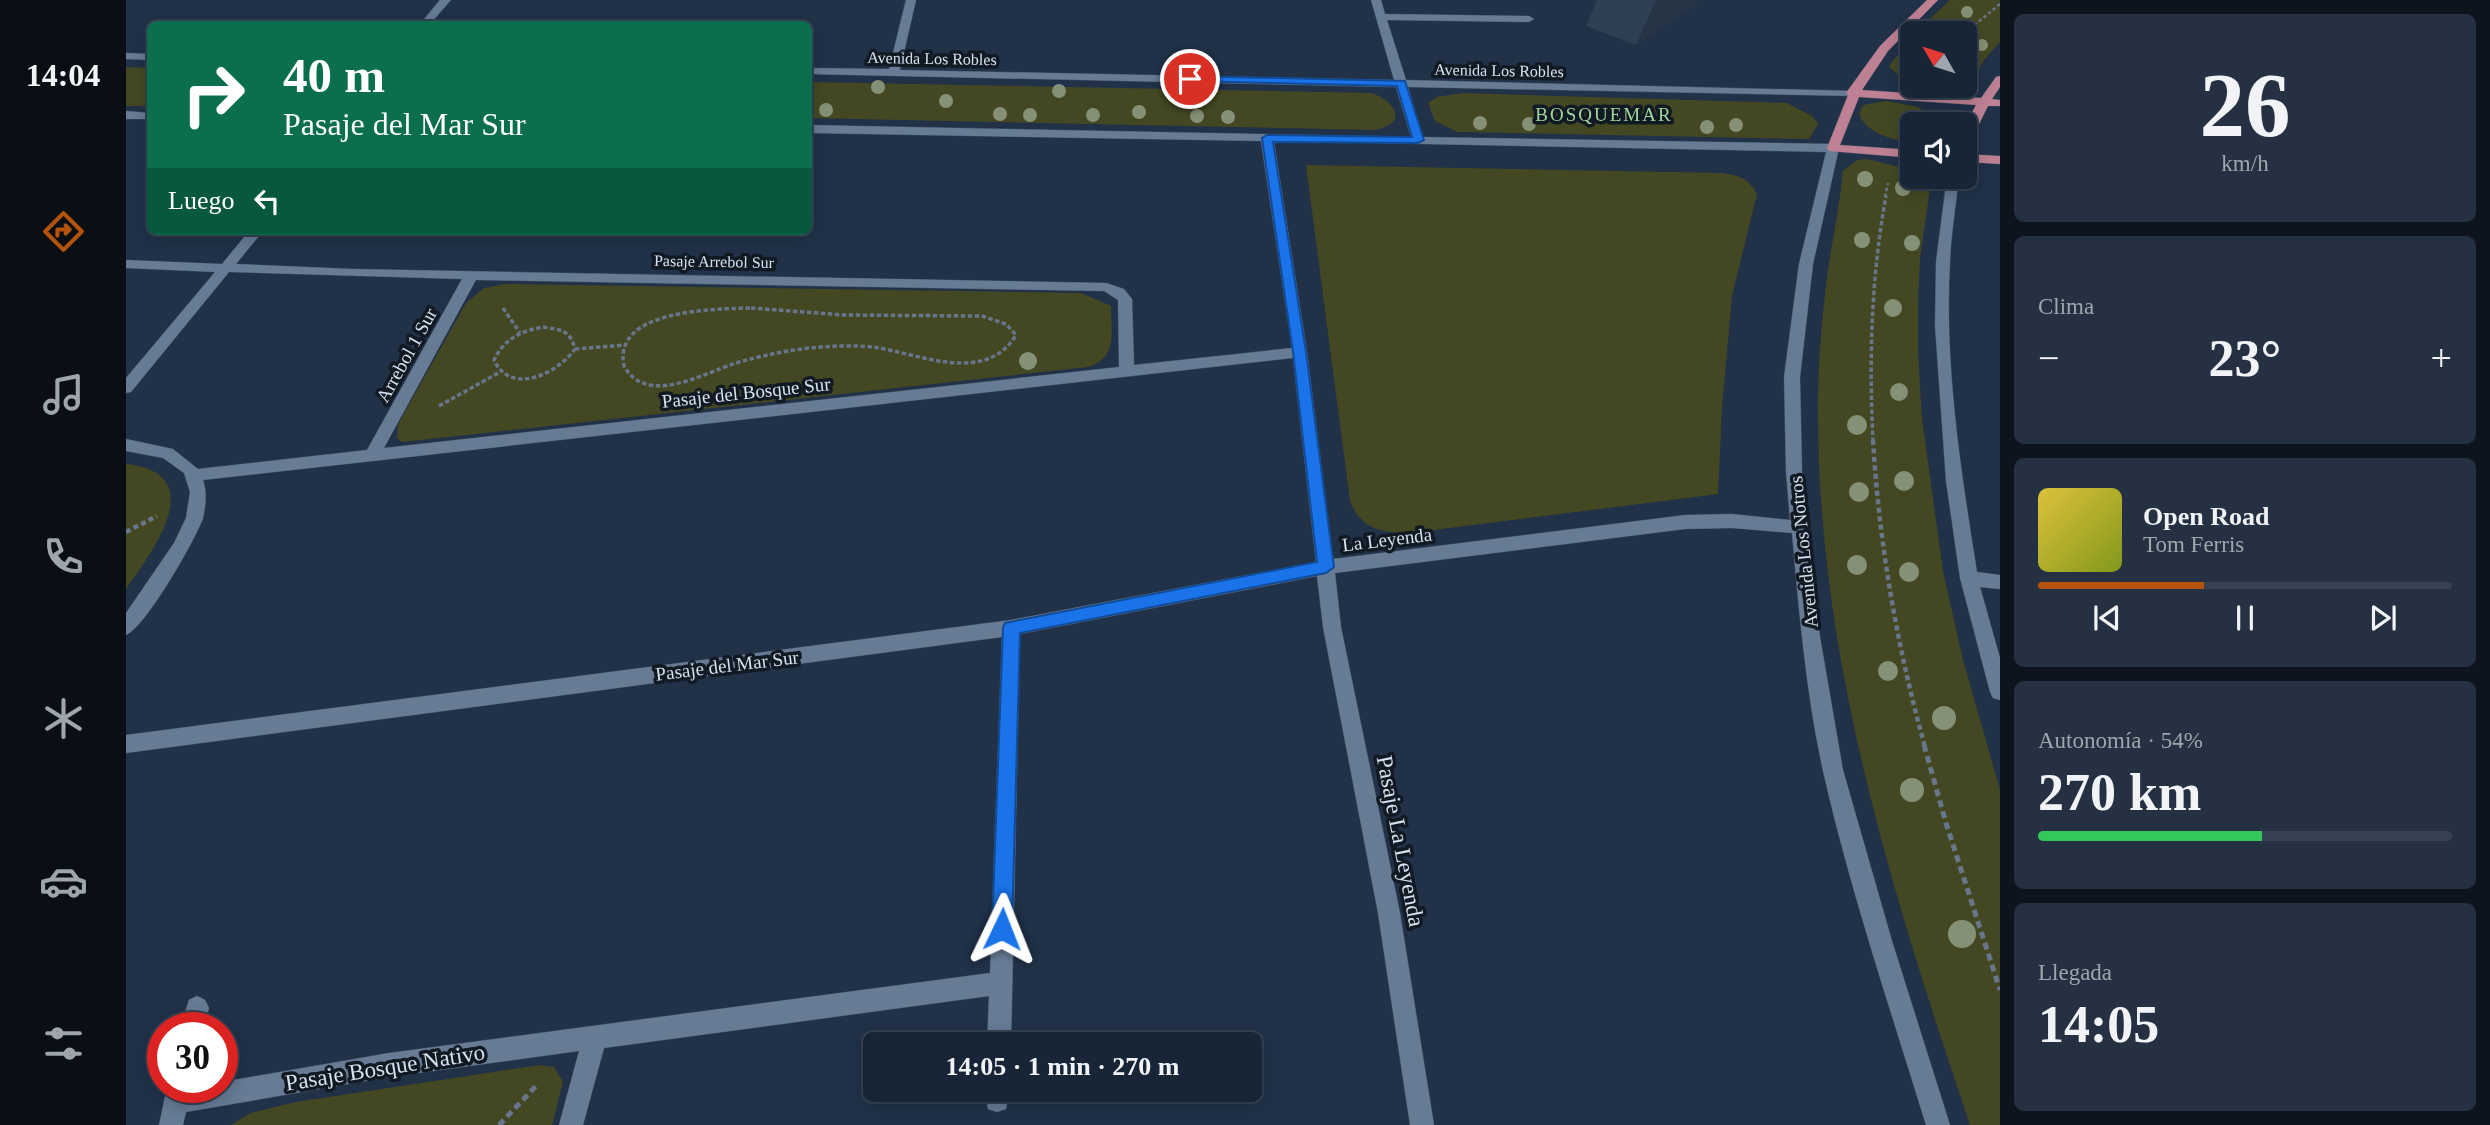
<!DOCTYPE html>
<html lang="es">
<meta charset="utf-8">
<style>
:root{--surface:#182536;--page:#253142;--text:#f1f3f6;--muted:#9fa5ad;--line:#364251;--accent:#b45309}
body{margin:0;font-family:"Times New Roman",serif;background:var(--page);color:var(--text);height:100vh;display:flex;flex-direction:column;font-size:26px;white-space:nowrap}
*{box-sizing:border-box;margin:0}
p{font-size:23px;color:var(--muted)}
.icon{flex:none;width:38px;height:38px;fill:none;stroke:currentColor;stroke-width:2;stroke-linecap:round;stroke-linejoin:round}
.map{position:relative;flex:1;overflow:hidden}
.side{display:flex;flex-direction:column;gap:14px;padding:14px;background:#0d141e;width:490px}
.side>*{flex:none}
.guide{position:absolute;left:21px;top:21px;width:665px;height:214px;border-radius:10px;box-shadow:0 4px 18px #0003,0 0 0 2px var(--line);background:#0b6e4f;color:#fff;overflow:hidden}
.needle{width:46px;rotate:309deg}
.controls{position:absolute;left:1774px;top:21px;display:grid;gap:14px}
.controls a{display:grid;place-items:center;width:77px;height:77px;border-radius:10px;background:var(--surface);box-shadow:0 4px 18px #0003,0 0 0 2px var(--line);font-size:35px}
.speed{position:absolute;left:21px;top:1012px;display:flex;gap:14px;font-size:35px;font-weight:700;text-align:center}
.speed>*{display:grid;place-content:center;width:91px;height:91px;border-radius:50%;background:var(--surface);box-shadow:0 4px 18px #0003,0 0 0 2px var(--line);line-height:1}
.speed .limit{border:10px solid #d22;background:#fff;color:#111}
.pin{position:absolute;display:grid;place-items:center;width:60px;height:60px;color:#fff;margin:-30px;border:4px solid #fff;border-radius:50%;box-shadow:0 2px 7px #0007}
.me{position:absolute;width:77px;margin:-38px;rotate:2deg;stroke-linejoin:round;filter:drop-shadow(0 0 5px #0008)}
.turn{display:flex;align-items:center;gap:24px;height:147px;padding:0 21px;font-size:32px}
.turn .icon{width:91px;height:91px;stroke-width:2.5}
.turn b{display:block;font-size:49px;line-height:60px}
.then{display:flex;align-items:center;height:66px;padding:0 21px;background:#0003;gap:14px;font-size:26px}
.big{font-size:52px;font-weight:800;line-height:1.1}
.side .card{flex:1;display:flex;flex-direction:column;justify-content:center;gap:10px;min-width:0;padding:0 24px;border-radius:10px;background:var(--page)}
.side .dial{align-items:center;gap:0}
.dial b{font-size:91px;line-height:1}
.song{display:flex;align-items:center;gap:21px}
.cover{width:84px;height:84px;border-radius:10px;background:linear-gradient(135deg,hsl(50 70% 55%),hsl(70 70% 35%))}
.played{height:7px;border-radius:4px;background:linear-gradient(90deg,var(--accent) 40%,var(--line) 40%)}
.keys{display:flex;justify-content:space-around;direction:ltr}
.heat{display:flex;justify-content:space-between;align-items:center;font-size:38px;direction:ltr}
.charge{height:10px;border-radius:5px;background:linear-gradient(90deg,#34c759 54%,var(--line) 0)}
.trip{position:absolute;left:737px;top:1032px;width:399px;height:70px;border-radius:10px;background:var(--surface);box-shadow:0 4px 18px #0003,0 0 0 2px var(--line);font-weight:800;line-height:70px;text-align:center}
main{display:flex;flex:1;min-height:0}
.menu{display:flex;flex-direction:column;width:126px;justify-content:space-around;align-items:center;background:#0a0f16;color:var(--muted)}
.menu .icon{width:49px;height:49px}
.menu .active{color:var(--accent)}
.menu b{font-size:32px;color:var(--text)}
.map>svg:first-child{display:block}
.green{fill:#444822}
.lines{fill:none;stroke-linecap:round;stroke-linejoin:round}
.minor-casing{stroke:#3e4d60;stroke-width:1}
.major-casing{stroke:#3e4d60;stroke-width:1}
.path-far3{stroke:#67768a;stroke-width:2.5;stroke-dasharray:3.5 2.5;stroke-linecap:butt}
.path-far2{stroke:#67768a;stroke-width:3.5;stroke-dasharray:4.5 2.5;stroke-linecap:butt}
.path-far1{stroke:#67768a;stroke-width:4.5;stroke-dasharray:5 3.5;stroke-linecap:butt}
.path{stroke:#67768a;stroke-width:5;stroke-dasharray:7 4.5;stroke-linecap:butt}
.minor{fill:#677b95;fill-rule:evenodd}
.major{fill:#bd8193;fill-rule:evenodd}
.tree{fill:#859176}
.wall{fill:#304054}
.shaded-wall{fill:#273445}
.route{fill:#1a73e8;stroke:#114b97;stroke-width:2}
.labels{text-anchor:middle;stroke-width:7;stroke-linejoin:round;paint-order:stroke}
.far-street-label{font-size:16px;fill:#d6e1f0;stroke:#111923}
.far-quarter-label{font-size:19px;letter-spacing:2px;fill:#9fd599;stroke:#111923}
.street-label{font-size:19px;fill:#d6e1f0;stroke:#111923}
.near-street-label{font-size:23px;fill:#d6e1f0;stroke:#111923}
</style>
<main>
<nav class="menu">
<b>14:04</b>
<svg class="icon active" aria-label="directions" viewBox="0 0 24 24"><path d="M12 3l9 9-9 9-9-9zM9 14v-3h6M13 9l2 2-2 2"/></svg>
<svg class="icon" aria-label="music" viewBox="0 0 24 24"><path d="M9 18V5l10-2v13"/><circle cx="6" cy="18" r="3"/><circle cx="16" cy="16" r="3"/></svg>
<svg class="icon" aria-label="phone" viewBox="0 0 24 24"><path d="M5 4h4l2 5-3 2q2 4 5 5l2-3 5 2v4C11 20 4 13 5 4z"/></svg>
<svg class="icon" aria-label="climate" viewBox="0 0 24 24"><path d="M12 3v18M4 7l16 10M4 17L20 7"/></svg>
<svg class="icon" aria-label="car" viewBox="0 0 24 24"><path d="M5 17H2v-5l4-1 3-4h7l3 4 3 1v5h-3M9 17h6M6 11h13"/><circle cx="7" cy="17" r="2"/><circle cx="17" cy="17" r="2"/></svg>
<svg class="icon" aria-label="filters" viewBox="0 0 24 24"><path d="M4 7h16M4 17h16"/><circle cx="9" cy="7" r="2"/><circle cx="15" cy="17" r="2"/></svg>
</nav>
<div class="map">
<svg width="1874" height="1125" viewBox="0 0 1874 1125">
<rect width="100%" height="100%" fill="#203148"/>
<path class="green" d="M1824,0H1874V42L1858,60L1843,86L1825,89L1792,86H1839V33H1789Z
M1787,35V85L1777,81L1763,66Z
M0,67L24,68V106H0Z
M683,82L1246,93C1269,102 1283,122 1250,130L683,118Z
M1337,93L1661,103L1686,116L1692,124L1683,139L1331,132L1309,121L1302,103L1311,97Z
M1761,101L1792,107L1818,124H1787V143C1768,140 1741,134 1733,114L1737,105Z
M1742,159L1784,170L1787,177H1793L1804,189L1794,257L1792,301V353L1796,419L1817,571L1837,660L1874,790V1125H1844C1766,893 1691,655 1692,408C1692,362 1696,316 1702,270C1707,237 1714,204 1717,171L1731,160Z
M1180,165L1596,173C1613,176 1622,177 1631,194L1606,296L1596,407L1592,494L1284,533C1257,533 1234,529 1224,501Z
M379,284L955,293L985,306C985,332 992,358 962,367L276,442L271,438L272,424L340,303L358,288Z
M0,464C86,473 26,552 0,589Z
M414,1065L428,1067L437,1082L426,1125H105L125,1113L170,1102Z"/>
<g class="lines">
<defs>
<path id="minor" d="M314,0H325L304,24H294Z
M780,0H790L774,70L1268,80L1245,0H1255L1259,14L1403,16L1408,19L1403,22L1261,20L1280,80L1730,91L1732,93L1726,96L1282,87L1297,137L1707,144L1713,148L1687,264L1674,377L1676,471L1694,637L1717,770L1766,941L1824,1125H1800C1764,1008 1724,890 1697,771C1680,693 1673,612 1666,533L1606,528L1559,529L1209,573L1215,627L1274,913L1308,1125H1284L1252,913L1197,627L1191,576L894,634L885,1045H861L863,996L478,1048L457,1125H433L453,1051L263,1077L60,1112L57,1125H33L41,1087H96V1082L263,1053L864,973L876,637L0,753V735L885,620L1190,562L1167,358L77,480C81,492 80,505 77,518C70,539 19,628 0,635V613L48,543L60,518L64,492L58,473L37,458L0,451V439L47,449L72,469L241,450L336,279L103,272L5,392L0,393V378L89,272L0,268V260L96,264L123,231H137L110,264L227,269L980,283L998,289L1006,299L1008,365L1166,348L1135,141L682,133V125L1285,137L1270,87L682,74V68L763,69ZM1148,141L1700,152L1673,264L1658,377L1660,471L1664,520L1606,514L1559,515L1207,559L1181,352ZM350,280L978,291L992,300L993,367L258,448Z
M0,53L24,54V60L0,59Z
M0,111L24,113V119H0Z
M1821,177H1833C1830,205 1825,234 1824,262C1818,364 1835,472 1851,572L1874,575V589L1854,587L1874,658V700L1867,698L1864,692L1834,578L1820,481L1809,326L1810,262Z
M71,996L79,1000L83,1008L78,1027H54L63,1000Z
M859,1090H883L880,1109L871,1112L862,1109Z"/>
<path id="major" d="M1801,0H1812L1762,51L1736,90L1855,98L1870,77L1874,76V87L1866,99L1874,100V106H1862L1845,140L1839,144V125L1850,105L1733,97L1714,145L1787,150V158L1703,151L1701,148L1722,95L1720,93L1754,46Z
M1839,154L1874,156V164L1839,162Z"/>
</defs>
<use href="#minor" class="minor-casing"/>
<use href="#major" class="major-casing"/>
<path class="path-far3" d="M1839,33L1874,4
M1759,197L1762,183"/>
<path class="path-far2" d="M377,308L394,333
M625,308L718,315L856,316L880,324L890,335C859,386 792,353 747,347C726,345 704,346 683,348C658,351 634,356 610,363C578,373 521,407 498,366C486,309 589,309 625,308Z
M417,327C436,330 444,330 449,349C431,374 385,396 368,360C378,339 395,331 417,327Z
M449,349L500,345
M313,406L374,372
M1747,442C1743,359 1745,278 1760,196"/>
<path class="path-far1" d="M1747,440C1753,543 1771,647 1799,747
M0,532L31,516"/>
<path class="path" d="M1798,745L1820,823L1874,990
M373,1125L411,1085"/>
<use href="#minor" class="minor"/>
<use href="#major" class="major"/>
</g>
<g class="tree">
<circle cx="1841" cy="12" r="6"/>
<circle cx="1856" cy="45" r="6"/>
<circle cx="752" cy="87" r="7"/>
<circle cx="933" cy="91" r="7"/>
<circle cx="820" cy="101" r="7"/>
<circle cx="700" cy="110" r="7"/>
<circle cx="1013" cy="112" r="7"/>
<circle cx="874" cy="114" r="7"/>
<circle cx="904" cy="115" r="7"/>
<circle cx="967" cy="115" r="7"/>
<circle cx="1071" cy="116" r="7"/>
<circle cx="1102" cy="117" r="7"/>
<circle cx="1354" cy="123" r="7"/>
<circle cx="1403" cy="124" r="7"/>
<circle cx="1610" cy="125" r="7"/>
<circle cx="1581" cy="127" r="7"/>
<circle cx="1739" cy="179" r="8"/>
<circle cx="1777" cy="188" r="8"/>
<circle cx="1736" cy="240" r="8"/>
<circle cx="1786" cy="243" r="8"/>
<circle cx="1767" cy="308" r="9"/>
<circle cx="902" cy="361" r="9"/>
<circle cx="1773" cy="392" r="9"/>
<circle cx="1731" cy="425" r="10"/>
<circle cx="1778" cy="481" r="10"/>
<circle cx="1733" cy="492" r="10"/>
<circle cx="1731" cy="565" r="10"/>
<circle cx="1783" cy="572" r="10"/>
<circle cx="1762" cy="671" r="10"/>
<circle cx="1818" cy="718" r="12"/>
<circle cx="1786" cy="790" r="12"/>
<circle cx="1836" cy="934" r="14"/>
</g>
<path class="wall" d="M1471,0H1575L1510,45L1460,26Z"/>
<path class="shaded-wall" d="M1530,0H1575L1510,45Z"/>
<path class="route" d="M1064,76L1279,81L1298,140L1292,143L1147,142L1180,352L1208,567L1200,573L894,633L886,929L883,936L876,939L869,936L866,929L877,628L879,623L1191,562L1167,352L1136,138L1141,135L1286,137L1271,86L1060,81L1059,79Z"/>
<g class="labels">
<g class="far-street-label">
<text transform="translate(806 58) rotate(1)" y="6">Avenida Los Robles</text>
<text transform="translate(1373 70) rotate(1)" y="6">Avenida Los Robles</text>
<text transform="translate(588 261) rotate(1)" y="6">Pasaje Arrebol Sur</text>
</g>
<g class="far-quarter-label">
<text x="1478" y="121">BOSQUEMAR</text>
</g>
<g class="street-label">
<text transform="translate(280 355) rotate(-61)" y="7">Arrebol 1 Sur</text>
<text transform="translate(620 392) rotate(-6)" y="7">Pasaje del Bosque Sur</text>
<text transform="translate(1261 539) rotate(-7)" y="7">La Leyenda</text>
<text transform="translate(1677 552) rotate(-96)" y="7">Avenida Los Notros</text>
<text transform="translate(601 665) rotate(-7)" y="7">Pasaje del Mar Sur</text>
</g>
<g class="near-street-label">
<text transform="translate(1275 841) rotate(79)" y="8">Pasaje La Leyenda</text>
<text transform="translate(259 1067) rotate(-9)" y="8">Pasaje Bosque Nativo</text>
</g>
</g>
</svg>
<div class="controls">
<a><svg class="needle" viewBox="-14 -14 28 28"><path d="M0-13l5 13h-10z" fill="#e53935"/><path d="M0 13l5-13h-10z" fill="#9fa5ad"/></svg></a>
<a><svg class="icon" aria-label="sound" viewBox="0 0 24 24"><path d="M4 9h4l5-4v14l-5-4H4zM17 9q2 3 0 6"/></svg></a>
</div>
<div class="speed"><div class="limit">30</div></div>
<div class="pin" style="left:1064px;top:79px;background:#d93025"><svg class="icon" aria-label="arrive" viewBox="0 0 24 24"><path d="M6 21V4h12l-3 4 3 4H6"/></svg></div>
<svg class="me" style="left:876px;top:929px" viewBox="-20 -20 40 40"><path d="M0-17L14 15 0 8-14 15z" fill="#1a73e8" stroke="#fff" stroke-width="4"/></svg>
<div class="trip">14:05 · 1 min · 270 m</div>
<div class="guide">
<div class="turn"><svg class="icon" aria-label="right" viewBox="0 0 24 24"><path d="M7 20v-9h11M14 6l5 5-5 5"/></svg><div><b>40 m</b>Pasaje del Mar Sur</div></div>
<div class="then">Luego<svg class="icon" aria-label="left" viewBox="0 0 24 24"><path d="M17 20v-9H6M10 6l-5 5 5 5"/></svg></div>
</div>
</div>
<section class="side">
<div class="card dial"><b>26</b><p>km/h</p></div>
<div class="card"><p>Clima</p>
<div class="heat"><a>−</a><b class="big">23°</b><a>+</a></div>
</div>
<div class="card">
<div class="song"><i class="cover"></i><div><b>Open Road</b><p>Tom Ferris</p></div></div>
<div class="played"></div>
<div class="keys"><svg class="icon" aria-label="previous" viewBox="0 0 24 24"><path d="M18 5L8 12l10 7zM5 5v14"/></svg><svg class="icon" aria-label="pause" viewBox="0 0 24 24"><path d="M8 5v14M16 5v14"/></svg><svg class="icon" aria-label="next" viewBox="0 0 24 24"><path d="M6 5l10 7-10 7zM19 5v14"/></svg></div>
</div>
<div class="card"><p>Autonomía · 54%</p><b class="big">270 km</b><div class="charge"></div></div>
<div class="card"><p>Llegada</p><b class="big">14:05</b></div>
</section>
</main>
